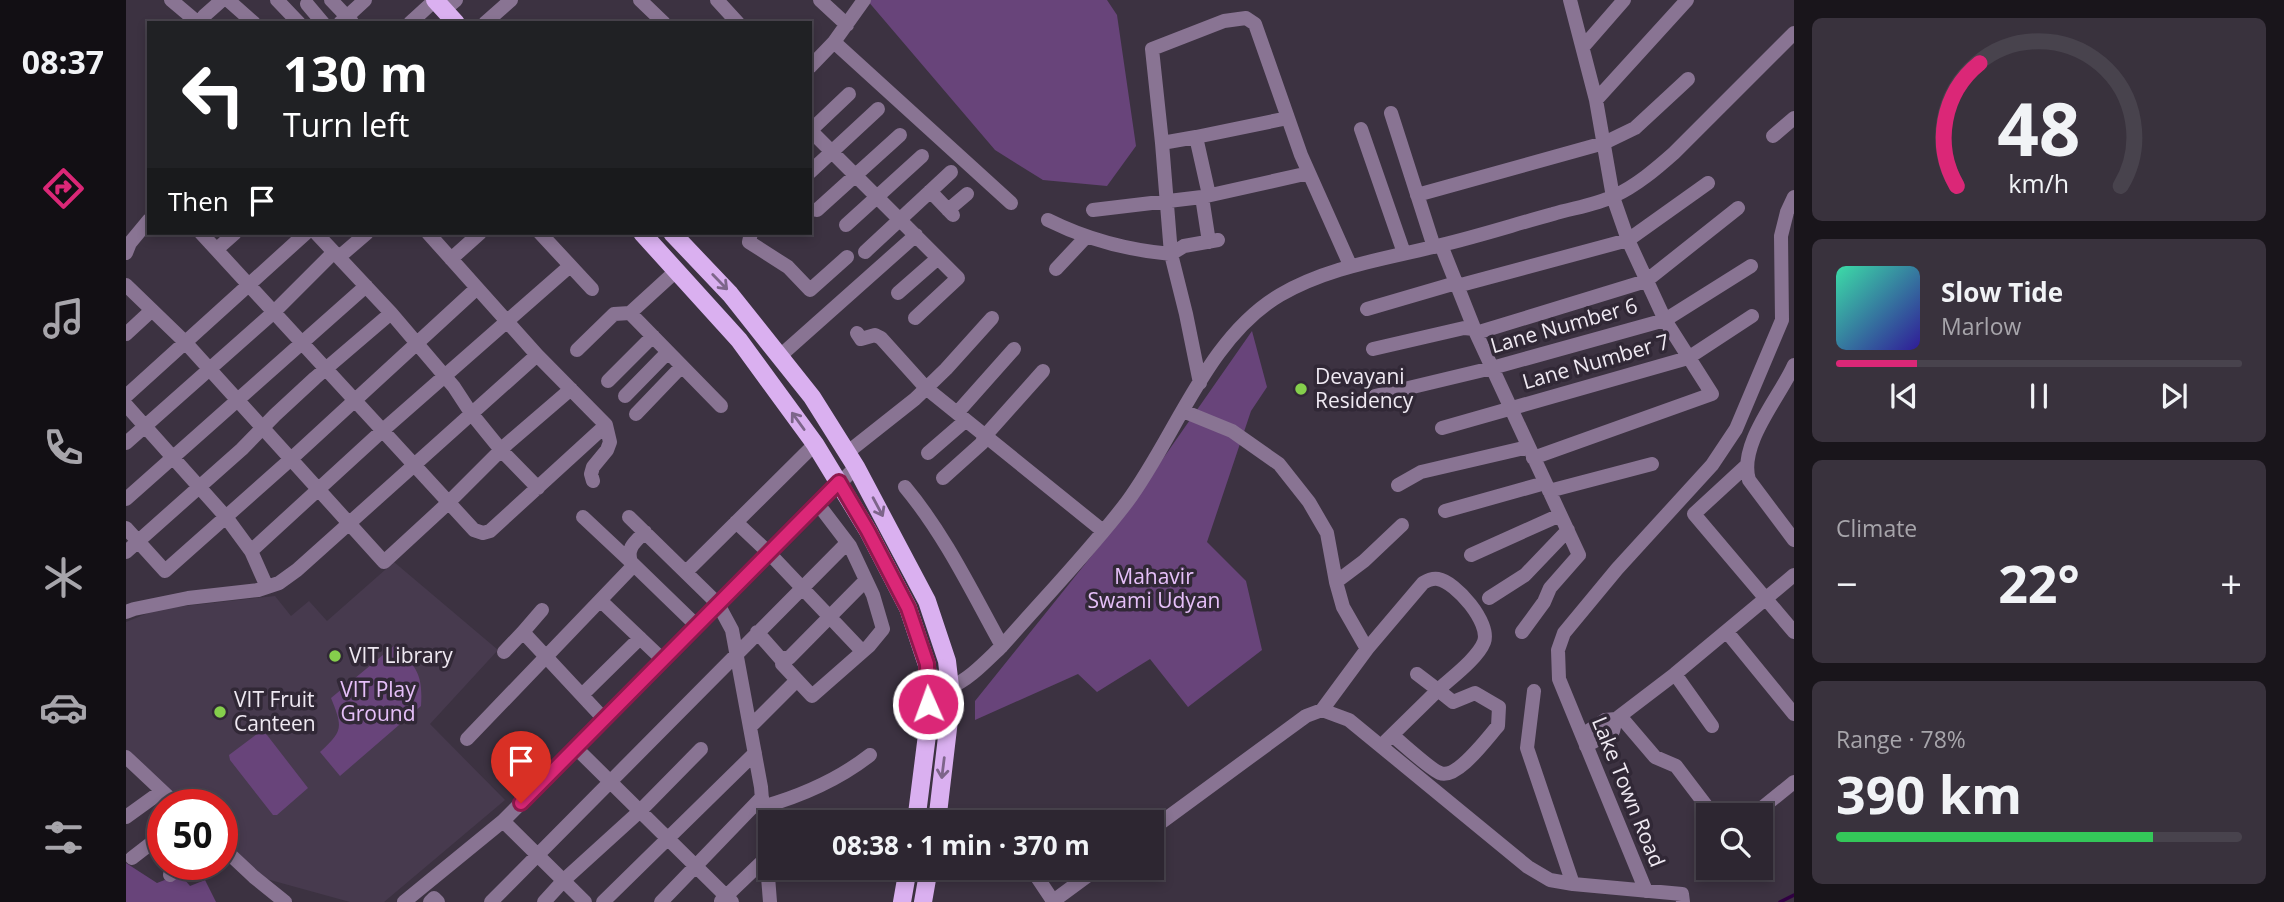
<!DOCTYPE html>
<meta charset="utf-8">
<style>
:root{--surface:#2d2631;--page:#39323d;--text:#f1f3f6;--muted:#a7a5ab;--line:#48434d;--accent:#db2777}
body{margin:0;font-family:"Open Sans",sans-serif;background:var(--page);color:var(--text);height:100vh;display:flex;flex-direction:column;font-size:26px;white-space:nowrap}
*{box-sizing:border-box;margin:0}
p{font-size:23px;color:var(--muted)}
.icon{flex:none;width:38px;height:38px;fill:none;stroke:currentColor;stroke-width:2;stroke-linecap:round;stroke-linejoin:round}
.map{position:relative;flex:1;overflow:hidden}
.panel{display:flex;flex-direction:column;gap:18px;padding:18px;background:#19151b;width:490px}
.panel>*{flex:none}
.banner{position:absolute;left:21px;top:21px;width:665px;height:214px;border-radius:0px;box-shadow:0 4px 10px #0003,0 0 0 2px var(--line);background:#202124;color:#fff;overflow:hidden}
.buttons{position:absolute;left:1570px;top:803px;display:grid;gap:14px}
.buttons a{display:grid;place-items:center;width:77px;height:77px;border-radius:0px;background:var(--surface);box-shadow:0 4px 10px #0003,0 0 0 2px var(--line);font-size:35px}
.speed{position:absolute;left:21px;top:789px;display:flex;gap:14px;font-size:35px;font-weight:700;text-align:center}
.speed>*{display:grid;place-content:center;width:91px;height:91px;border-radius:50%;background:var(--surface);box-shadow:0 4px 10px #0003,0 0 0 2px var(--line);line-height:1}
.speed .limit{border:10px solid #d22;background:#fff;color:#111}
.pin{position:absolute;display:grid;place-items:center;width:60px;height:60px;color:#fff;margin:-72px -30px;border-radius:50% 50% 50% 0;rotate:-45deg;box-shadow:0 0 7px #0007}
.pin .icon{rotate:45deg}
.me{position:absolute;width:77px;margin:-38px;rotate:358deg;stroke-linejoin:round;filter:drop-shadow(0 0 5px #0008)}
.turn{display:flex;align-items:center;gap:24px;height:147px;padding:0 21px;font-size:32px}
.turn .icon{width:91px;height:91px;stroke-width:2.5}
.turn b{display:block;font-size:49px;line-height:60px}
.then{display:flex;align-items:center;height:66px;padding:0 21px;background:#0003;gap:14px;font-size:26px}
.big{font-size:52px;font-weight:700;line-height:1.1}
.panel .tile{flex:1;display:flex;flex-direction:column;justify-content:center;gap:10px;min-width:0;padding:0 24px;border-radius:10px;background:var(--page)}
.panel .dial{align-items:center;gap:0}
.dial svg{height:182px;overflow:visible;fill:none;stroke:var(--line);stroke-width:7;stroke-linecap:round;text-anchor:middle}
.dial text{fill:var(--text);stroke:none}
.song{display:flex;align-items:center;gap:21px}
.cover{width:84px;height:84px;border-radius:10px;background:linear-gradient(135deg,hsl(160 70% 55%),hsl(250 70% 35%))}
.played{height:7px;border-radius:4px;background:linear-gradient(90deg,var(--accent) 20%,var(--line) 20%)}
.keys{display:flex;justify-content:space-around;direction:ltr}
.heat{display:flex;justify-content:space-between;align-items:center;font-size:38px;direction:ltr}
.charge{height:10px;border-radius:5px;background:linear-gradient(90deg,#34c759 78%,var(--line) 0)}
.trip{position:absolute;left:632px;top:810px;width:406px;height:70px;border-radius:0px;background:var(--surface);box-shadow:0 4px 10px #0003,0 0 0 2px var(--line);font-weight:700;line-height:70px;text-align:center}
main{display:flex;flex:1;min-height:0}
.tabs{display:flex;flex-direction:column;width:126px;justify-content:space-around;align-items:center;background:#120f14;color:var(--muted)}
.tabs .icon{width:49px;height:49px}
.tabs .current{color:var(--accent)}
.tabs b{font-size:32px;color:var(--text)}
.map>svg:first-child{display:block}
.built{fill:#473a4e}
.green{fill:#68447a}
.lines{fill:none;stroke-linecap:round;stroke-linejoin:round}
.stream{stroke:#310043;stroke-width:3.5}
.minor{stroke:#897493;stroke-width:14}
.major{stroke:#dab0f0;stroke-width:18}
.oneway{stroke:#7d658a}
.route-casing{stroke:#8e194d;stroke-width:18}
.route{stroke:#db2777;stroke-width:12}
.poi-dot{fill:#85cf4c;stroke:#312836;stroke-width:2.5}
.labels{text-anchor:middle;stroke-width:7;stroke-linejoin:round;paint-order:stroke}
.street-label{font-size:21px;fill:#efe9f2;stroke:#312836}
.poi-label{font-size:21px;fill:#efe9f2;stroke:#312836;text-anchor:start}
.park-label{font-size:21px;fill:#e6c0f9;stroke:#312836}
</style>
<main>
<nav class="tabs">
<b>08:37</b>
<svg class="icon current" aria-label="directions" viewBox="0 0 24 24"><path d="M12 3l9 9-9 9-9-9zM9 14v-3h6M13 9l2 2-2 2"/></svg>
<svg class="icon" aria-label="music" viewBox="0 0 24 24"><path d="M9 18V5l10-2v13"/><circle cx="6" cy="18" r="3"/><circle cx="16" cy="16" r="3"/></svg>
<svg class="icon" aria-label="phone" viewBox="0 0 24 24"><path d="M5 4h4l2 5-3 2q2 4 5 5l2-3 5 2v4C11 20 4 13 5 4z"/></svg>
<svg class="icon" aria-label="climate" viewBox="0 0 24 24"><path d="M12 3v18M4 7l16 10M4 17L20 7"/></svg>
<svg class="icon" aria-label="car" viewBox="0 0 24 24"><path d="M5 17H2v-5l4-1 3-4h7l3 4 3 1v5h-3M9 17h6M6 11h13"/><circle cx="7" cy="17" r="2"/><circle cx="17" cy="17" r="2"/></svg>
<svg class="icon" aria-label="filters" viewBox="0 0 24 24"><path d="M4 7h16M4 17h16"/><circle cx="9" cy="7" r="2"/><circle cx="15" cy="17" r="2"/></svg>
</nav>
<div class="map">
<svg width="1668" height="902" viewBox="0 0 1668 902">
<rect width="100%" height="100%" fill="#3c3241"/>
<path class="built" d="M268,562L372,650L304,724L379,800L258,902H224L137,878L96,840V805H59L0,750V622L32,609L149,596L165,616L183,601L201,621Z"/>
<path class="green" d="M741,0H981L991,15L1010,146L981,186L917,180L869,150Z
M1126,331L1141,387L1125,411L1081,542L1120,581L1136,650L1062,707L1024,659L971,692L952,674L849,720V701L992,523Z
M269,645C291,668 297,674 295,706L214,776L194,752C217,731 217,728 205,698Z
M135,731L141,735L182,788L151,815H147L104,760L103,755Z
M0,863L31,883L54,874L64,886L79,880L90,902H0Z"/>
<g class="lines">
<path class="stream" d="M1654,902L1668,895"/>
<path class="minor" d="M45,0L70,21L79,23
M102,0L128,23
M151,0L173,23
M205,0L226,22
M514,0L538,23
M591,0L612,23
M694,0L721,25
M181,4L197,23
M318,10L330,0
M77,22L78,16L96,0
M214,23L239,0
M284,23L309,0
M359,23L385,0
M708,42L885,203
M1457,47L1498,0
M684,67L708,42L738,0
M1470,100L1561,0
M1265,113L1308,247
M1235,129L1278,253
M684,130L832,278L789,318
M684,131L723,94
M1647,136L1668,118
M1070,137L1162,118
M1036,143L1070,137L1083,195
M684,172L752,109
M804,191L827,215
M1291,195L1478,143L1509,128L1562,79
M1076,197L1183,173
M691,210L774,135
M822,210L841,194
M967,210L1076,197L1083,242
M922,220C962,240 1000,250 1045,254L1060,314L1074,383
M720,225L796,156
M75,233L348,530L357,533L364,531L480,425
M190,233L265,313L328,387L345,413L375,450L412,488
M414,233L466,289
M625,233L623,242L662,267L684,290L721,257
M1092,240L1058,246L1045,254L1036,143L1026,49L1098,21L1120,18L1129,24L1175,155L1224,265
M1315,245L1350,333L1453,555L1424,588L1418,602L1396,632
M91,249L109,233
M739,252L825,172
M0,253L4,243L23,220
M213,257L241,233
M325,259L354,233
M930,269L960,237
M550,271L504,313L595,406
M0,285L59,342L258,562L322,503L381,444L445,389
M1331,286L1502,240L1582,183
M772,293L812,258
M1241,309L1330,283
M731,333L735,339L749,335L755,338L800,388L977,531
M1350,333L1520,281L1612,208
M0,334L26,310
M1247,349L1338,328L1348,329
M451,350L488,314L504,313
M411,355L480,425L484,442L481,450L467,467L465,474L467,481
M654,356L790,235
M1668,365C1654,397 1612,444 1623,480L1668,540
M482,381L527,336
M0,396L180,233
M499,396L542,352
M1249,396L1366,368L1539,320L1625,266
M0,405L100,517L125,551L141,587
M1057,411L1106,431L1153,464L1183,502L1201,533L1210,582
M831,413L888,349
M510,414L556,366
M1316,428L1562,358L1626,316
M0,443L148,312L208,252
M722,452L789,399L820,369L866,318
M802,453L839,421
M1407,458L1586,394L1539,320L1502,240L1487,197L1470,100L1444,0
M1620,466L1568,514L1668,632
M817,478L856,443L858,437L917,371
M1272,485L1295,472L1402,447
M779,487C819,535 846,592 876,646
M1423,491L1526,464
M0,499L240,286
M1319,511L1419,483
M457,517L505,562
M503,517L592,604L606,630L635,787L644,902
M610,522L643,553L736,651
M0,528L39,571L165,459L351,288
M519,532C509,542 500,548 505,562L571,626
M125,551L256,431L444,266
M0,552L116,449L149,415L189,378L265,313
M1345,555L1434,515
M560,572L689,444
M1363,598L1399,575L1442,530
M475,601L537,660
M416,610L397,632L478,719
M0,612L8,609L62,598L132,590L153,583L171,570L411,355L302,233
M631,632L654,658H663L740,580
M1601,632L1668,714
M1241,649L1217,607L1210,582L1238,561L1276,525
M378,652L397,632
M656,664L671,680
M1549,674L1586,726
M801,689C808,689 817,689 824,687C842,681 862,659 876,646C918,598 963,552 1001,502C1050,436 1081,338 1154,295C1204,266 1260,259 1315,245C1353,236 1390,224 1427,214C1447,208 1470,205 1488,196C1510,186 1530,169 1548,153L1668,33
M1408,691L1401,748L1447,884
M456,695L514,638
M1196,710L1241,649L1297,583C1302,580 1306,578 1312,579C1330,582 1365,623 1358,642C1352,658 1325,678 1312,690L1327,702L1349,693L1373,707L1372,726C1361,738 1331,780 1314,773C1305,770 1276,743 1266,735
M1494,716L1529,757L1550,766L1588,816
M624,727L671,680L686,696L743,646L757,629L747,595L724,546L692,504
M1456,735L1479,720L1490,719L1549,674L1668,575
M341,739L508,565
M1260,741L1312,690L1291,674
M1460,746L1487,731L1490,719
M450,748L606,902
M0,757L51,805
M636,807C675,796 712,780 744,755
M1626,816L1668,782
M0,817L36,791
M377,821L459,902
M1026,829L1180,716L1196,710L1223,720L1402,867L1424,880L1447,884L1556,894L1557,902
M96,847L128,877L159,902
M6,858L37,834
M905,868L927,901
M44,875L58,864
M1520,891L1433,679L1432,650L1438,633L1491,569L1586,465L1610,429L1656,320L1655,236L1661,212L1668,197
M595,901L641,857
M278,902L377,821L730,467
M304,902L308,898L312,902
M365,902L721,543
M418,902L438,880L514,811L575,749
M477,902L629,753
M535,902L636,797
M926,902L972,868"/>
<path class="major" d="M309,0L330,23
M516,233L613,340L689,444L742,531L782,608L801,665L803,719L790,822
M546,233L604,294L686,397L730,467L801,601L821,661L824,687L823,720L811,822
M776,902L782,868
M797,902L803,868"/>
</g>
<defs><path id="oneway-shaft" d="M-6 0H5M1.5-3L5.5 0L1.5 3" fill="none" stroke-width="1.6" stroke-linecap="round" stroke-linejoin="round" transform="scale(1.75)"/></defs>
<g class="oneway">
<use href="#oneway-shaft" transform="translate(594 282) rotate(46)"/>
<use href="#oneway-shaft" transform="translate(672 421) rotate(-126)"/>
<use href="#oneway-shaft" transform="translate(752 507) rotate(62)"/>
<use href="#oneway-shaft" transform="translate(817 768) rotate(97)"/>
</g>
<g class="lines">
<defs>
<path id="route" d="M395,803L713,482L742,531L782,608L801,664L802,704"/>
</defs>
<use href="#route" class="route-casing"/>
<use href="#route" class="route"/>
</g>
<g class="poi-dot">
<circle cx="1175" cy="389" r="7"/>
<circle cx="209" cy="656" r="7"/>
<circle cx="94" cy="712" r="7"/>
</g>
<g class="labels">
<g class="street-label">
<text transform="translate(1438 326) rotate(-16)" y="7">Lane Number 6</text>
<text transform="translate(1470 362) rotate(-16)" y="7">Lane Number 7</text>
<text transform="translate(1502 792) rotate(68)" y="7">Lake Town Road</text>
</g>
<g class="poi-label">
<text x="1189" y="384">Devayani<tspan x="1189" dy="24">Residency</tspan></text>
<text x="223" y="663">VIT Library</text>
<text x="108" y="707">VIT Fruit<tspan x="108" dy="24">Canteen</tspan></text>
</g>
<g class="park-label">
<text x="1028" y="584">Mahavir<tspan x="1028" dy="24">Swami Udyan</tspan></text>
<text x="252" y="697">VIT Play<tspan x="252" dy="24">Ground</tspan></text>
</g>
</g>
</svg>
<div class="buttons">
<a><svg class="icon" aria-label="search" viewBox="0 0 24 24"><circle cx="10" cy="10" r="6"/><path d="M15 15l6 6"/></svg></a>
</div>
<div class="speed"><div class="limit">50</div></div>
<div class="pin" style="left:395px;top:803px;background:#d93025"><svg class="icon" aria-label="arrive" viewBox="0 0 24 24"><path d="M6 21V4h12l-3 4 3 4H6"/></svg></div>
<svg class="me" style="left:802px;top:704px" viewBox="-20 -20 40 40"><circle r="17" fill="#db2777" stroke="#fff" stroke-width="3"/><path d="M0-11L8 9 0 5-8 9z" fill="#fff"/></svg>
<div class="trip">08:38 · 1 min · 370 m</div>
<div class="banner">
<div class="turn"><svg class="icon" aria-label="left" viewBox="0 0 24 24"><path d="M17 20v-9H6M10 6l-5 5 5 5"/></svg><div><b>130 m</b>Turn left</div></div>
<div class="then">Then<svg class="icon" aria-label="arrive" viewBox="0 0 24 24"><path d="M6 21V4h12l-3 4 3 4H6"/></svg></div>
</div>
</div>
<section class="panel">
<div class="tile dial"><svg viewBox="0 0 100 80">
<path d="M14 69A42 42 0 1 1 86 69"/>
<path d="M14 69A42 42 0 0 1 24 15" stroke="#db2777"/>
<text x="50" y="56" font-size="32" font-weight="700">48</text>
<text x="50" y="72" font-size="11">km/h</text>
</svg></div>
<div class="tile">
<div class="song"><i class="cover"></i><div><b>Slow Tide</b><p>Marlow</p></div></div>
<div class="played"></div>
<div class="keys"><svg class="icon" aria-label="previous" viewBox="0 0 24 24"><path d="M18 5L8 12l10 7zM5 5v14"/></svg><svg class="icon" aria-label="pause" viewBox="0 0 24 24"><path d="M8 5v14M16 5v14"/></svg><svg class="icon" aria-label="next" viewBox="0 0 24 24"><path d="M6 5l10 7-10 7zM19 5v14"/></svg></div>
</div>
<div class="tile"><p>Climate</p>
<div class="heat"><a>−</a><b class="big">22°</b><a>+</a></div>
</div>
<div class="tile"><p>Range · 78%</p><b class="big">390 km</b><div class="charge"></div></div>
</section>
</main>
